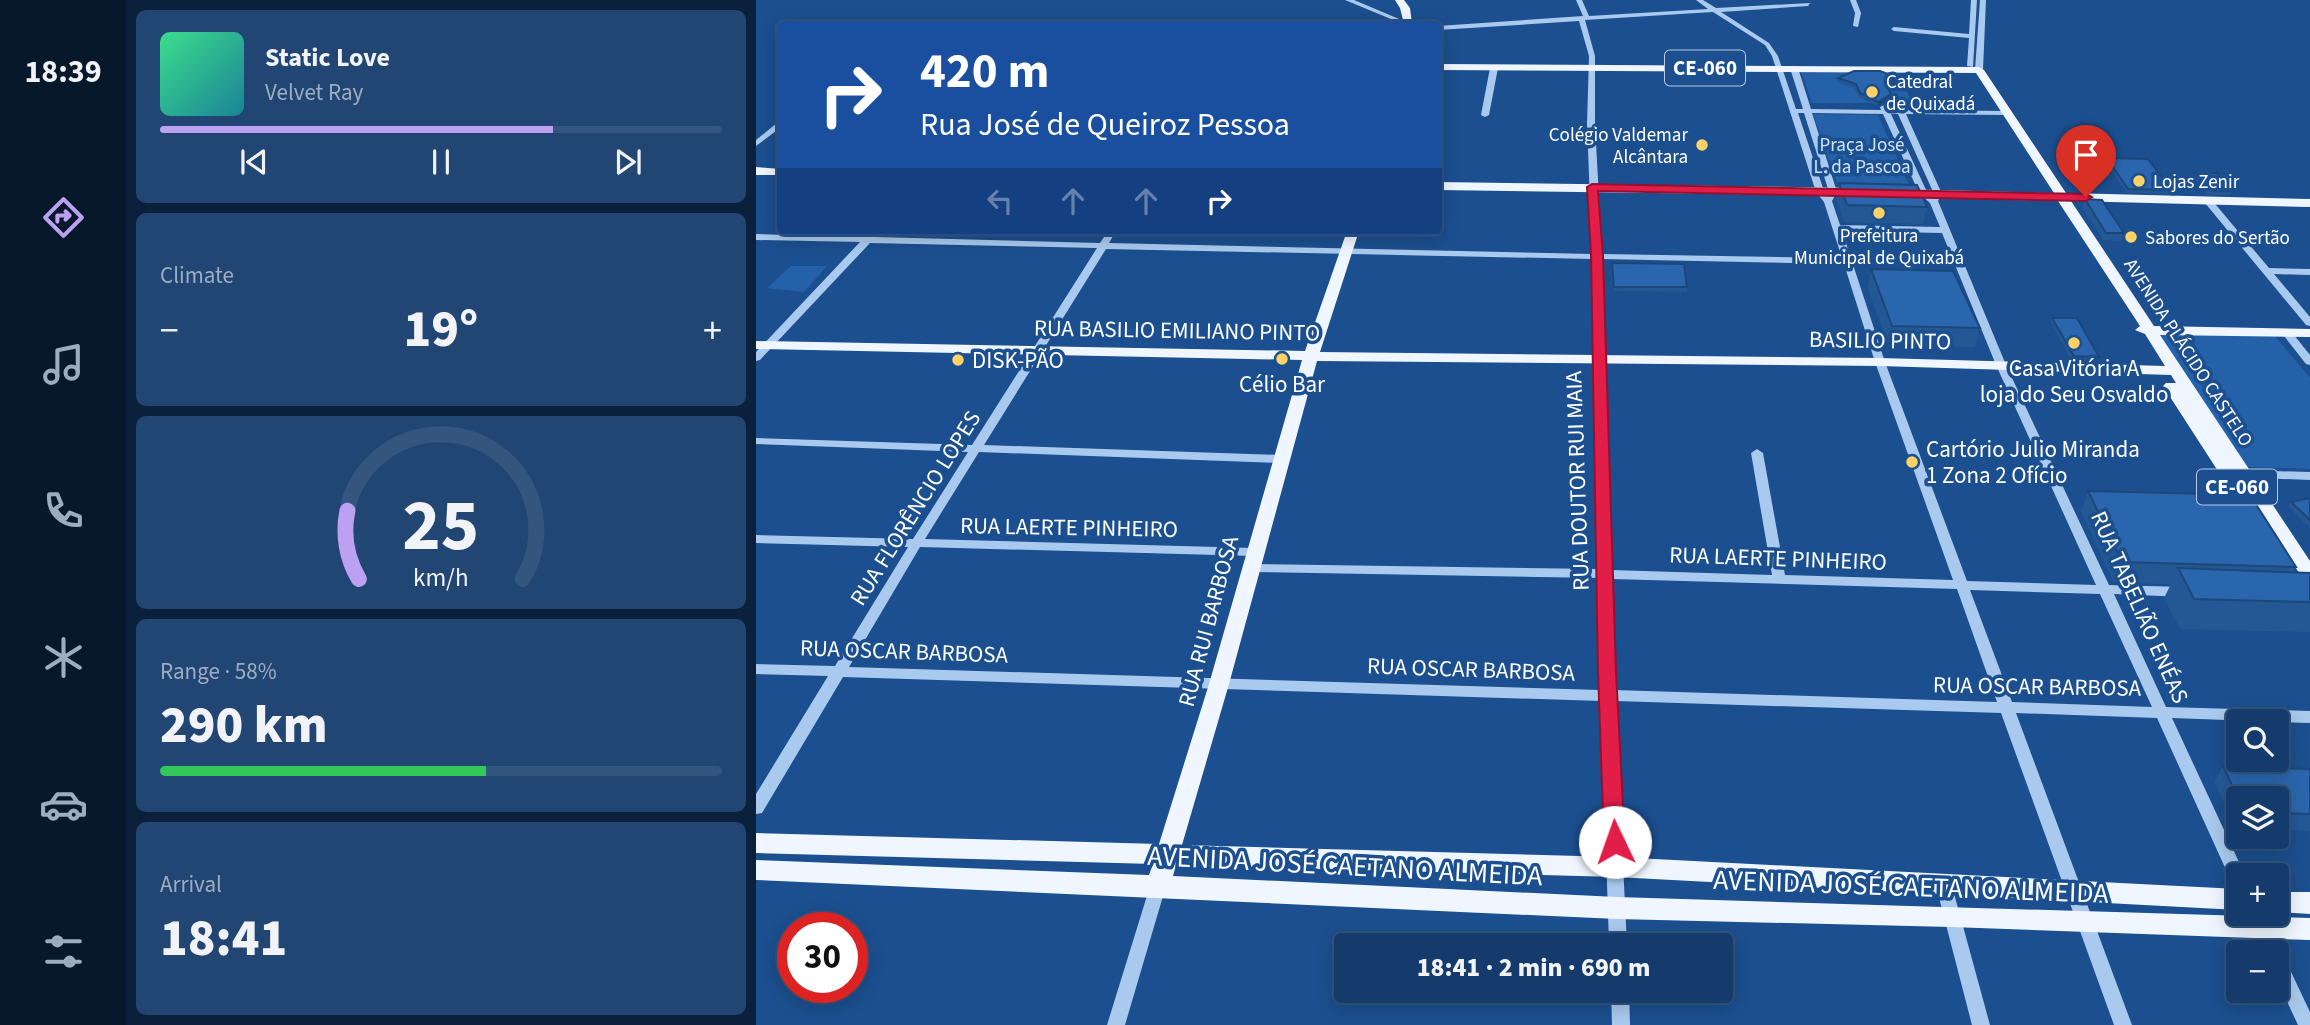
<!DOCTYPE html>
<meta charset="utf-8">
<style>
:root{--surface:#143b6b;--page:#214673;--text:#f1f3f6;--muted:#9dadc1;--line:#33557e;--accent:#bca0f2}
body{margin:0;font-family:"Source Sans 3",sans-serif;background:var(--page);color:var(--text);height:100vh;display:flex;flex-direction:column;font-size:26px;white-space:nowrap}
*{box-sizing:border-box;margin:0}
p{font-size:23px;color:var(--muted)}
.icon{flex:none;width:38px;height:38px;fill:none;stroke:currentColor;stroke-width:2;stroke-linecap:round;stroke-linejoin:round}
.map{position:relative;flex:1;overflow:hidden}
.panel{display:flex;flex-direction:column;gap:10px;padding:10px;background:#0b203b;width:630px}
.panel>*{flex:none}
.hud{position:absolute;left:21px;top:21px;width:665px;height:214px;border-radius:7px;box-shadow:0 4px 18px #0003,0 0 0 2px var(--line);background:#1a4fa0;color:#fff;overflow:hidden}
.buttons{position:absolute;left:1470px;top:709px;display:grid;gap:14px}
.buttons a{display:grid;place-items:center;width:63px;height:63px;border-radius:7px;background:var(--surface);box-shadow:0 4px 18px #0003,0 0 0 2px var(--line);font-size:35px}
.speed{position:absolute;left:21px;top:912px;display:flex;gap:14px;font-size:35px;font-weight:700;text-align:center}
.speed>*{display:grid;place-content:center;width:91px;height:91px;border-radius:50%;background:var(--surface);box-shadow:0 4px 18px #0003,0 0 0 2px var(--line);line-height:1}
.speed .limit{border:10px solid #d22;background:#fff;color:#111}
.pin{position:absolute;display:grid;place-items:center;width:60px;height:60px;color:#fff;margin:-72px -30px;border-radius:50% 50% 50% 0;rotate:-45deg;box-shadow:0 0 7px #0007}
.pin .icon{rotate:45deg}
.me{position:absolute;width:77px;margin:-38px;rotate:357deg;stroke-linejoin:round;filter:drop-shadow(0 0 5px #0008)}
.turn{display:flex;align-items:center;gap:24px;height:147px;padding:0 28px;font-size:32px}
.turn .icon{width:91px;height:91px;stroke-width:2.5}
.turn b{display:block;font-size:49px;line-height:60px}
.lanes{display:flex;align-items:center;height:66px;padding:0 28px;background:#0003;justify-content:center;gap:35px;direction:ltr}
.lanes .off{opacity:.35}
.big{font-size:52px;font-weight:800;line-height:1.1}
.panel .card{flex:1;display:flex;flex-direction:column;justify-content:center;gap:10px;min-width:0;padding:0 24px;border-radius:10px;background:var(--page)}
.panel .dial{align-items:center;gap:0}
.dial svg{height:182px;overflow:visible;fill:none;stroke:var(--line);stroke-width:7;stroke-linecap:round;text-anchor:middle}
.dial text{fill:var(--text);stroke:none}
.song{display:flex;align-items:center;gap:21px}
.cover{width:84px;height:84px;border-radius:10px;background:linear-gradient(135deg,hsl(150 70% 55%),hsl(190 70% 35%))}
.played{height:7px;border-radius:4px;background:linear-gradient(90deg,var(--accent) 70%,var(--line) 70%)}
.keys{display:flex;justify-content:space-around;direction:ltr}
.heat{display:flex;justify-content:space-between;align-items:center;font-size:38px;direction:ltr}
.charge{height:10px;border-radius:5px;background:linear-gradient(90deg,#34c759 58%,var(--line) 0)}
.trip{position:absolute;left:578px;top:933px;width:399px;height:70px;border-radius:7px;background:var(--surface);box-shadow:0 4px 18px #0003,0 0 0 2px var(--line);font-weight:800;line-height:70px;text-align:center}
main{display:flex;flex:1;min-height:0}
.tab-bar{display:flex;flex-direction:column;width:126px;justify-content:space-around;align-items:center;background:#08182b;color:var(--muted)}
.tab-bar .icon{width:49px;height:49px}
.tab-bar .on{color:var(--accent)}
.tab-bar b{font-size:32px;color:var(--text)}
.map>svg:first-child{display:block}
.green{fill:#2461a8}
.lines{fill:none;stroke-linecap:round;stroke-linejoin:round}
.minor{fill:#a9c9ee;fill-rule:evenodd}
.major{fill:#f0f6ff;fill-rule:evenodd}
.wall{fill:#245895}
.shaded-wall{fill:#1d4779}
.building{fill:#2a66ad;stroke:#1d4779;stroke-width:2}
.route{fill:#e11d48;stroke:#92132f;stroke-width:2}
.poi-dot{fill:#ffd166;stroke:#1b4f8f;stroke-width:2.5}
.labels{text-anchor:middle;stroke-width:7;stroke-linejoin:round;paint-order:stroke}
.far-poi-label{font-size:19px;fill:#fff;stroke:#1b4f8f;text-anchor:start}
.far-park-label{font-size:19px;fill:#cfe3fa;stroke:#1b4f8f}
.far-street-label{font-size:19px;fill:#fff;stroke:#1b4f8f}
.shield{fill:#1b4f8f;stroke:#bbcadd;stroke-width:2}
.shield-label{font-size:21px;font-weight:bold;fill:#fff}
.street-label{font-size:23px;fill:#fff;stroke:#1b4f8f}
.poi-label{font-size:23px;fill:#fff;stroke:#1b4f8f;text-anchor:start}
.near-street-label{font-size:28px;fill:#fff;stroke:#1b4f8f}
</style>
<main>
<nav class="tab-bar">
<b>18:39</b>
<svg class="icon on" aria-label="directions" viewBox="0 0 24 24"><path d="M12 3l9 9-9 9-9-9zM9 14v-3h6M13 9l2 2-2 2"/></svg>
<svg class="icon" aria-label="music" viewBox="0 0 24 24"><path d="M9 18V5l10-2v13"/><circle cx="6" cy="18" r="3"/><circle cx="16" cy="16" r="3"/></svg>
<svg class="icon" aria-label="phone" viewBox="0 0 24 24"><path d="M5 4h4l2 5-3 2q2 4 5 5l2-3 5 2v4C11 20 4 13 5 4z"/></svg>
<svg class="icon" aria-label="climate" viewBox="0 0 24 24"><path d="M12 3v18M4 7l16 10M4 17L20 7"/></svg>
<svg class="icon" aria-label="car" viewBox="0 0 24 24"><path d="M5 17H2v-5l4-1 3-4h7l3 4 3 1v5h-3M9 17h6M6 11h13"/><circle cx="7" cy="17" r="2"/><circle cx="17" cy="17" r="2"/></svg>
<svg class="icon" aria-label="filters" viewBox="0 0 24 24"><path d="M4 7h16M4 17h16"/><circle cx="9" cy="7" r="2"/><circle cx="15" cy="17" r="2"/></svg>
</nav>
<section class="panel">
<div class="card">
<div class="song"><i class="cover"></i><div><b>Static Love</b><p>Velvet Ray</p></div></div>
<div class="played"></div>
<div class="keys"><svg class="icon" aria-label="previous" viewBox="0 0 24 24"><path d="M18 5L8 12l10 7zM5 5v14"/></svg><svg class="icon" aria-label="pause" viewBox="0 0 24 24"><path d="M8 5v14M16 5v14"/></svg><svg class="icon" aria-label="next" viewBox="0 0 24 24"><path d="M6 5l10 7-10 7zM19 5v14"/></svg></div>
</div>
<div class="card"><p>Climate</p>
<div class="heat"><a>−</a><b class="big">19°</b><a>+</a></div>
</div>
<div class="card dial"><svg viewBox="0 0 100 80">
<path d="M14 69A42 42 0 1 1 86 69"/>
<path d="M14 69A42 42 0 0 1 9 39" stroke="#bca0f2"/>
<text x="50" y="56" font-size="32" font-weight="700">25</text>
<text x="50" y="72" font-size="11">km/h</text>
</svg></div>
<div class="card"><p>Range · 58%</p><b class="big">290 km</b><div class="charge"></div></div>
<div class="card"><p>Arrival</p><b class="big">18:41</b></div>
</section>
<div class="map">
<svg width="1554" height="1025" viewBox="0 0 1554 1025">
<rect width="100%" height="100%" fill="#1b4f8f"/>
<path class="green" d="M1045,71L1142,72L1154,98H1174L1177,104L1127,103L1134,97L1098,86L1103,97L1116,103H1056Z
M1057,114L1122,115L1155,189L1083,188Z
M1092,253L1190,255L1195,266L1096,264Z
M35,266H71L48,292L11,288Z
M1402,333L1518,335L1554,378V469L1491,467Z"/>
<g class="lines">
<path class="minor" d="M589,0H598L655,24H647Z
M820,0H826L833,16L952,9L940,0H947L960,8L1054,3L1052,6L965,12L1013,43L1022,56L1040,109H1047L1034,68L1038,66L1042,68L1055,109L1125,110L1124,107L1128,105L1133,110H1140L1138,106L1142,104L1147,110L1251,111L1255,113L1251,115L1150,114L1186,194L1182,201L1250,365L1353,585L1429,587L1434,589L1436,592L1434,595L1429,597L1358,594L1410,707L1554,711V723L1416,718L1489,875H1482V885L1476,883L1401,718L1260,713L1376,1025H1358L1245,713L859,701L871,945H853L845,701L87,677L6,813L0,814V794L72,676L0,674V664L79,666L152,547L0,543V535L157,539L212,452L0,444V438L216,445L341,248L114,243L4,360L0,361V352L104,242L0,240V234L109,237L115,231H124L119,237L344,243L352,231H360L353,243L836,254L831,124L833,56L823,21L682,30V26L827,16ZM957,12L1009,45L1016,56L1060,192L1068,202L1086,258L846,254L839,124V56L829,20ZM1042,113H1048L1073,192L1071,195L1068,191ZM1056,113L1127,114L1163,193L1174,203L1184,227L1084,225L1076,201L1081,192ZM1135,114H1142L1178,194L1176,196L1171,192ZM1086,231L1186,233L1240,365L1340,585L1211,581L1129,362ZM350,249L836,259L842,569L495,564L489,568L495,572L843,578L845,690L93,667L164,547L498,556L504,552L498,548L169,539L223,452L526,463L532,459L526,455L228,445ZM846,259L1088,264L1119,362L1197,580L1029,575L1007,453L1001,449L995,453L1016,575L855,570ZM856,579L1201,589L1241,702L859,690ZM1214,590L1344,594L1396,707L1256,702Z
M1094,0H1100L1105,13L1102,27L1097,26L1099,13Z
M1215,0H1221L1217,67L1211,66L1213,38L1138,31L1135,29L1138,27L1213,34Z
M1224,0H1230L1227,70L1223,72L1219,70Z
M738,66L742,68L733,115L729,117L725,115L734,68Z
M21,123H24V128L0,146V140Z
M1449,199H1455L1513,268L1554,269V275L1518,274L1554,317V326L1550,325L1449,203Z
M1530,329L1534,330L1554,355V365L1550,364L1525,332Z
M1480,470L1554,472V480L1476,477L1474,474Z
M402,879L408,881L410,886L369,1025H351L394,886L396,881Z
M1188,879L1194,881L1196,886L1234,1025H1216L1180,886L1182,881Z
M1491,914H1507L1526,952L1525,954L1527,955L1554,1012V1025H1542L1521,980V952H1508Z
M855,990H873L874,1025H856Z"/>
<path class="major" d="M639,0H648L654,8L656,24H648L644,8Z
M682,64L1223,67L1228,70L1310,193L1554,199V207L1315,201L1398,326L1554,329V337L1404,335L1554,561V581L1547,579L1507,517L1499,521L1493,519L1407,386L1410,383H1420L1415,375L1124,366L561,361L473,684L426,845L860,857L1482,889V910L860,877L420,865L417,876L861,897L1554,918V940L1195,927L861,919L0,880V860L393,875L397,864L0,853V833L403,844L453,684L546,360L0,349V341L549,351L591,231H603L564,352L1124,358L1409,366L1389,334L1379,330L1384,326L1302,201L1141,197L1135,193L1141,189L1298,193L1220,73L682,70Z
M0,167L24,169V175H0Z
M682,182L1106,188L1112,192L1106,196L682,190Z
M1521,892H1554V914L1521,912Z"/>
</g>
<path class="wall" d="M1082,78L1143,83L1132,87L1134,98L1122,106L1103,97L1099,88L1081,82Z
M1351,158L1415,190L1413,194L1371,193L1350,163Z
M1439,173L1476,191L1474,195H1451L1437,177Z
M1083,183L1171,207L1167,224L1088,222L1081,200Z
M1329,199L1368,233L1365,241L1347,240L1326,207Z
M856,268L931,287V292L858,291Z
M1115,269L1224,328L1219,347L1132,345L1112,288Z
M1296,318L1343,357L1342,361H1316L1295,323Z
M1332,491L1540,567L1537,572L1554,573V632L1424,629L1408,598L1415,584L1358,583L1325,511Z
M1554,498V528L1532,507L1535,502Z
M1467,766L1554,769V831L1521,829V798H1482V828H1479L1458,782Z"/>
<path class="shaded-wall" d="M1144,79L1143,83L1130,88V84Z
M1135,94L1134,98L1122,106V102Z"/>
<path class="building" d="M1098,71H1124L1144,79L1130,84L1135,94L1122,102L1104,93L1100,84L1082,78Z
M1351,158L1392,159L1415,190L1372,189Z
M1439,173H1461L1476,191L1453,190Z
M1083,183L1161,185L1171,207L1091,205Z
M1329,199L1346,200L1368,233H1350Z
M856,263L928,264L931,287H858Z
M1115,269L1197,271L1224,328L1136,326Z
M1296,318H1321L1343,357L1318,356Z
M1332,491L1494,495L1540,567L1366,562Z
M1554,498V520L1535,502Z
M1422,568L1554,573V602L1438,599Z
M1467,766L1554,769V814L1521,813V798H1482Z"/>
<path class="route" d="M836,184L1330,194L1336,197L1330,201L842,191L847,255L860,672L869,842L866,849L859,851L851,849L848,842L842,672L835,255L831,187Z"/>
<g class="poi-dot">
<circle cx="1116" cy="92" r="7"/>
<circle cx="946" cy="145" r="7"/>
<circle cx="1383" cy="181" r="7"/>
<circle cx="1123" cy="213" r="7"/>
<circle cx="1375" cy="237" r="7"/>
<circle cx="1318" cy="343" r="7"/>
<circle cx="526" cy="359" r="7"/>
<circle cx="202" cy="360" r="7"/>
<circle cx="1156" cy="462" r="7"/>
</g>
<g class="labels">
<g class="far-poi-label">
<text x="1130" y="88">Catedral<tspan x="1130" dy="22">de Quixadá</tspan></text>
<text x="932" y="141" text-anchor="end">Colégio Valdemar<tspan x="932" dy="22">Alcântara</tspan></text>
<text x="1397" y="188">Lojas Zenir</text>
<text x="1123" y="242" text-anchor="middle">Prefeitura<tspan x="1123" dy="22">Municipal de Quixabá</tspan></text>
<text x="1389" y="244">Sabores do Sertão</text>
</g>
<g class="far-park-label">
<text x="1106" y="151">Praça José<tspan x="1106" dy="22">L. da Pascoa</tspan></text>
</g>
<g class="far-street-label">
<text transform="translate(1433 352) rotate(57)" y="7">AVENIDA PLÁCIDO CASTELO</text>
</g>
<g class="shield">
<rect x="909" y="50.5" width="80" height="35" rx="5"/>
<rect x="1441" y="469.5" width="80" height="35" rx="5"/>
</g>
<g class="shield-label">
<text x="949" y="75">CE-060</text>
<text x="1481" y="494">CE-060</text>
</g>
<g class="street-label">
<text transform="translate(421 330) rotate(1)" y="8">RUA BASILIO EMILIANO PINTO</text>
<text transform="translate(1124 340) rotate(1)" y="8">BASILIO PINTO</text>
<text transform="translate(821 481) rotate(-92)" y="8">RUA DOUTOR RUI MAIA</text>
<text transform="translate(159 508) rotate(-58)" y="8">RUA FLORÊNCIO LOPES</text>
<text transform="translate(313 527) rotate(1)" y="8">RUA LAERTE PINHEIRO</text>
<text transform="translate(1022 558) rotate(2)" y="8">RUA LAERTE PINHEIRO</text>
<text transform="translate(1384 607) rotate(66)" y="8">RUA TABELIÃO ENÉAS</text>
<text transform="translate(452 621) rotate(-75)" y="8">RUA RUI BARBOSA</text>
<text transform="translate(148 651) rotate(2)" y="8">RUA OSCAR BARBOSA</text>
<text transform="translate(715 669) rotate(2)" y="8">RUA OSCAR BARBOSA</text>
<text transform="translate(1281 686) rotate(1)" y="8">RUA OSCAR BARBOSA</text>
</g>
<g class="poi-label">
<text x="216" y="368">DISK-PÃO</text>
<text x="1318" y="376" text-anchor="middle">Casa Vitória A<tspan x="1318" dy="26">loja do Seu Osvaldo</tspan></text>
<text x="526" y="392" text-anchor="middle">Célio Bar</text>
<text x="1170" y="457">Cartório Julio Miranda<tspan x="1170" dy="26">1 Zona 2 Ofício</tspan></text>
</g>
<g class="near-street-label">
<text transform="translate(589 865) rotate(3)" y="10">AVENIDA JOSÉ CAETANO ALMEIDA</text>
<text transform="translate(1155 886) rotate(2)" y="10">AVENIDA JOSÉ CAETANO ALMEIDA</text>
</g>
</g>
</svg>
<div class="buttons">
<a><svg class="icon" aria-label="search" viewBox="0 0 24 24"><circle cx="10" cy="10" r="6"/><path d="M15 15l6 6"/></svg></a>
<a><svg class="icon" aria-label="layers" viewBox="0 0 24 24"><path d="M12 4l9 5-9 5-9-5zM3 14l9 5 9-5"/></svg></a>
<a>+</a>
<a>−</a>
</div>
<div class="speed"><div class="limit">30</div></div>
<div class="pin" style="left:1330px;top:197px;background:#d93025"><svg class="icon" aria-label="arrive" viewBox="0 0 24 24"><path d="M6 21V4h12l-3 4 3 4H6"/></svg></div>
<svg class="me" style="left:859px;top:842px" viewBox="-20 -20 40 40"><circle r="19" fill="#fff"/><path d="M0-13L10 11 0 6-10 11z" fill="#e11d48"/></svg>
<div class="trip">18:41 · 2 min · 690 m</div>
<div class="hud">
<div class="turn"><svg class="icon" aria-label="right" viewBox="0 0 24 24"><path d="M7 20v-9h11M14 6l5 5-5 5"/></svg><div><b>420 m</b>Rua José de Queiroz Pessoa</div></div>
<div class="lanes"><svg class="icon off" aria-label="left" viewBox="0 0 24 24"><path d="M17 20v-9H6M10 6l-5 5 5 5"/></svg><svg class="icon off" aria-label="ahead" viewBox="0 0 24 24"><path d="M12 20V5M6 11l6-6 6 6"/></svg><svg class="icon off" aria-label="ahead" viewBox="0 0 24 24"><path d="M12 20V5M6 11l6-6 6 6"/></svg><svg class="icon" aria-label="right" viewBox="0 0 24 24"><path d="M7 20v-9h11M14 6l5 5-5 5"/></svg></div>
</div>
</div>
</main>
